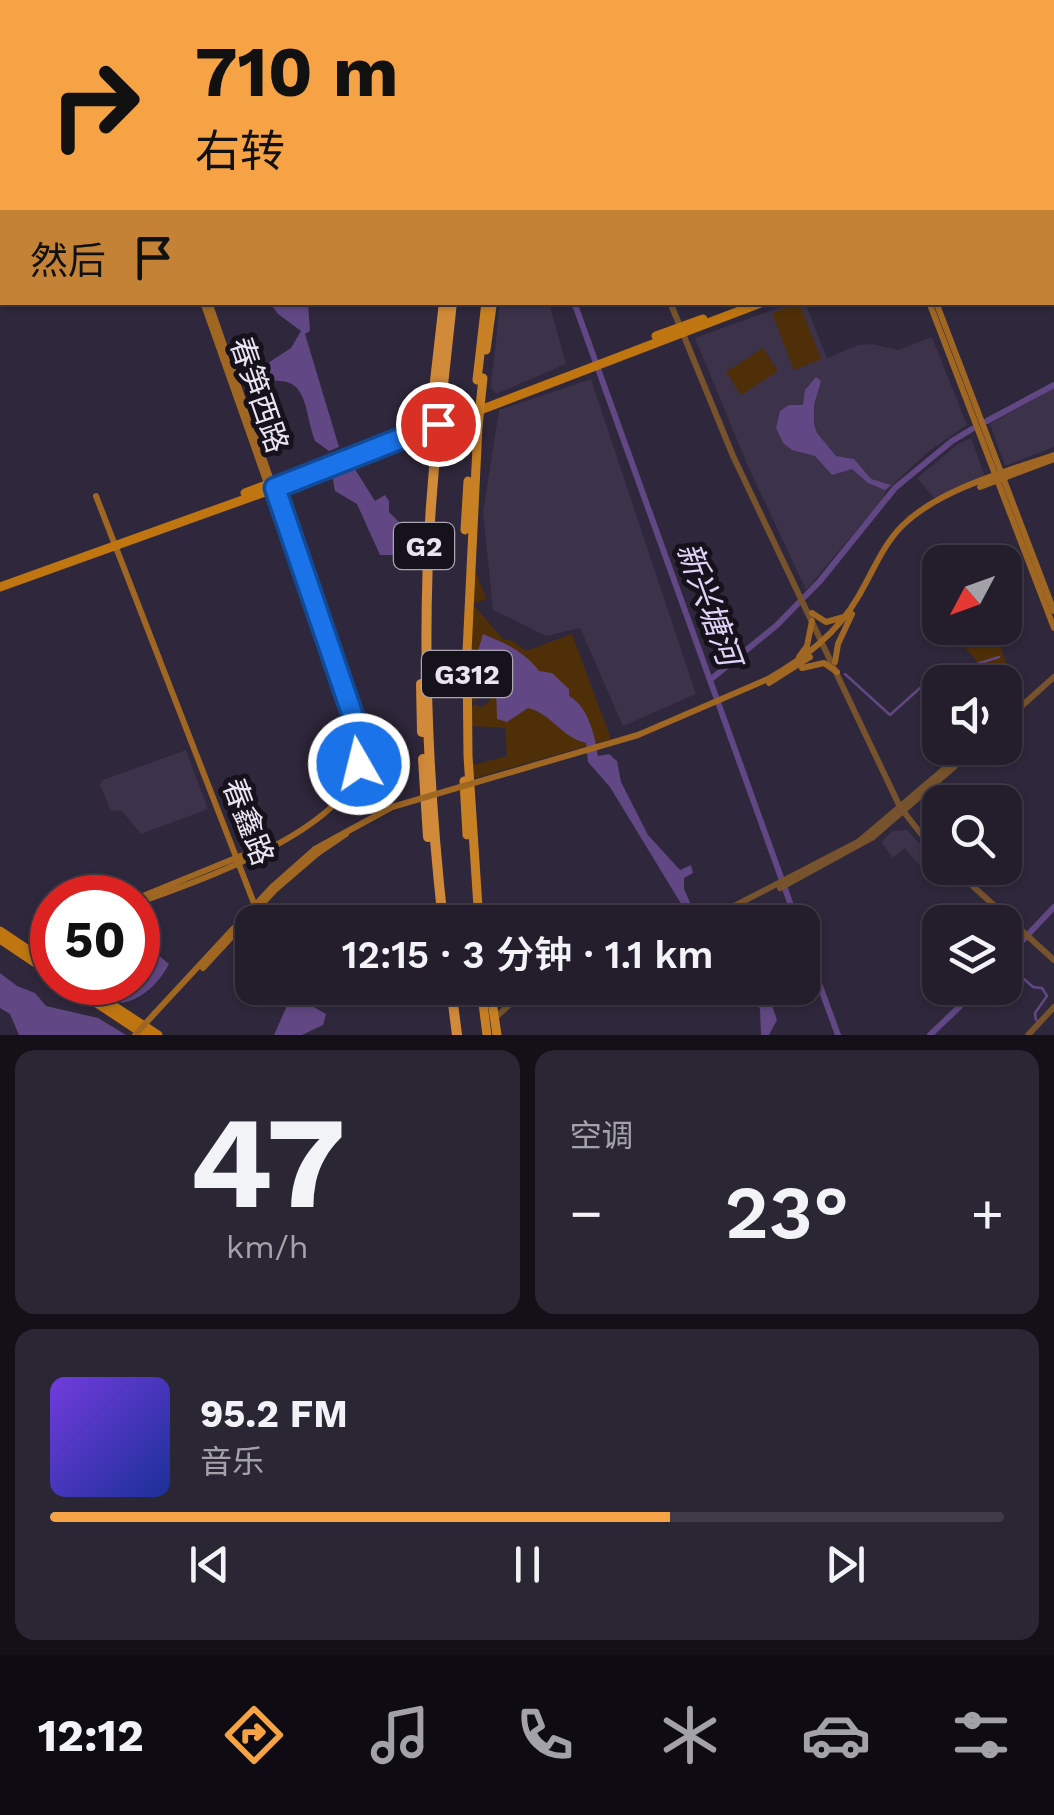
<!DOCTYPE html>
<html lang="zh">
<meta charset="utf-8">
<style>
:root{--surface:#231d2c;--page:#2b2634;--text:#f1f3f6;--muted:#a3a2a9;--line:#403b48;--accent:#f5a345}
body{margin:0;font-family:"Work Sans","Noto Sans SC",sans-serif;background:var(--page);color:var(--text);height:100vh;display:flex;flex-direction:column;font-size:38px;white-space:nowrap}
*{box-sizing:border-box;margin:0}
p{font-size:32px;color:var(--muted)}
.icon{flex:none;width:55px;height:55px;fill:none;stroke:currentColor;stroke-width:2;stroke-linecap:round;stroke-linejoin:round}
.map{position:relative;height:1035px;overflow:hidden}
.drawer{display:flex;flex-direction:column;gap:15px;padding:15px;background:#131018;flex:1}
.drawer>*{flex:none}
.banner{position:absolute;left:0px;top:0px;width:1055px;height:305px;box-shadow:0 2px 8px #0004,0 0 0 2px var(--line);background:#f5a345;color:#111;overflow:hidden}
.needle{width:65px;rotate:229deg}
.buttons{position:absolute;left:922px;top:545px;display:grid;gap:20px}
.buttons a{display:grid;place-items:center;width:100px;height:100px;border-radius:20px;background:var(--surface);box-shadow:0 2px 8px #0004,0 0 0 2px var(--line);font-size:50px}
.speed{position:absolute;left:30px;top:875px;display:flex;gap:20px;font-size:50px;font-weight:700;text-align:center}
.speed>*{display:grid;place-content:center;width:130px;height:130px;border-radius:50%;background:var(--surface);box-shadow:0 2px 8px #0004,0 0 0 2px var(--line);line-height:1}
.speed .limit{border:15px solid #d22;background:#fff;color:#111}
.pin{position:absolute;display:grid;place-items:center;width:85px;height:85px;color:#fff;margin:-42px;border:5px solid #fff;border-radius:50%;box-shadow:0 2px 10px #0007}
.me{position:absolute;width:110px;margin:-55px;rotate:352deg;stroke-linejoin:round;filter:drop-shadow(0 0 8px #0008)}
.turn{display:flex;align-items:center;gap:35px;height:210px;padding:0 30px;font-size:45px}
.turn .icon{width:130px;height:130px;stroke-width:2.5}
.turn b{display:block;font-size:70px;line-height:85px}
.then{display:flex;align-items:center;height:95px;padding:0 30px;background:#0003;gap:20px;font-size:38px}
.big{font-size:75px;font-weight:600;line-height:1.1}
.drawer .card{flex:1;display:flex;flex-direction:column;justify-content:center;gap:15px;min-width:0;padding:0 35px;border-radius:20px;background:var(--page)}
.drawer .dial{align-items:center;gap:0}
.dial b{font-size:130px;line-height:1}
.song{display:flex;align-items:center;gap:30px}
.cover{width:120px;height:120px;border-radius:15px;background:linear-gradient(135deg,hsl(260 70% 55%),hsl(230 70% 35%))}
.played{height:10px;border-radius:5px;background:linear-gradient(90deg,var(--accent) 65%,var(--line) 65%)}
.keys{display:flex;justify-content:space-around;direction:ltr}
.heat{display:flex;justify-content:space-between;align-items:center;font-size:55px;direction:ltr}
.drawer .tiles{flex:1;display:grid;gap:15px;grid-template-columns:1fr 1fr}
.card:last-child{grid-column:span 2}
.trip{position:absolute;left:235px;top:905px;width:585px;height:100px;border-radius:20px;background:var(--surface);box-shadow:0 2px 8px #0004,0 0 0 2px var(--line);font-weight:600;line-height:100px;text-align:center}
.dock{display:flex;height:160px;justify-content:space-around;align-items:center;background:#0e0c12;color:var(--muted)}
.dock .icon{width:70px;height:70px}
.dock .active{color:var(--accent)}
.dock b{font-size:45px;color:var(--text)}
.map>svg:first-child{display:block}
.built{fill:#3c324a}
.green{fill:#4f2f07}
.water{fill:#614783}
.lines{fill:none;stroke-linecap:round;stroke-linejoin:round}
.stream{stroke:#614783;stroke-width:2.5}
.river{stroke:#614783;stroke-width:6}
.tertiary{stroke:#76532c;stroke-width:6}
.secondary{stroke:#a06723;stroke-width:6}
.primary{stroke:#bf7610;stroke-width:9}
.trunk{stroke:#c88024;stroke-width:9}
.motorway{stroke:#d08a39;stroke-width:10}
.secondary-bridge{stroke:#a06723;stroke-width:6}
.trunk-bridge{stroke:#c88024;stroke-width:9}
.motorway-bridge{stroke:#d08a39;stroke-width:10}
.route-casing{stroke:#114b97;stroke-width:25}
.route{stroke:#1a73e8;stroke-width:18}
.labels{text-anchor:middle;stroke-width:10;stroke-linejoin:round;paint-order:stroke}
.shield{fill:#16121b;stroke:#aaa5b1;stroke-width:2.5}
.shield-label{font-size:28px;font-weight:bold;fill:#e9e4f1}
.street-label{font-size:30px;fill:#e9e4f1;stroke:#16121b}
.water-label{font-size:32px;font-style:italic;fill:#e1d2f7;stroke:#16121b}
</style>
<div class="map">
<svg width="1054" height="1035" viewBox="0 0 1054 1035">
<rect width="100%" height="100%" fill="#2f273b"/>
<path class="built" d="M794,302L805,303L827,358L858,345L871,344L898,350L932,337L967,425L929,451L886,491L882,500L806,590L747,464L695,338Z
M500,303H549L566,364L496,394L491,387Z
M591,379L696,694L623,726L580,628L546,636L493,610L483,512L499,410Z
M1054,388V447L1005,466L990,424Z
M971,438L985,476L934,498L917,478L958,444Z
M186,750L208,809L141,834L121,810L111,811L100,785L103,780Z
M907,830L937,862L925,872L905,848L893,858L881,842L893,831Z"/>
<path class="green" d="M799,303L821,359L794,370L772,313Z
M763,348L778,371L741,395L726,372Z
M477,574L486,599L473,604L503,639L513,641L526,651L572,634L611,739L472,779L473,765L507,756L505,728L471,726L470,707L475,704L480,708L490,701V680L479,685L478,698L470,703L471,575Z
M984,628H994L1015,687L1020,692L1008,701L1005,696V682H994L964,646Z"/>
<path class="water" d="M270,303H308L310,331L305,334L339,447L329,451L315,441C303,410 310,371 262,383L258,380L259,369L291,348L301,331L278,314Z
M816,377L821,381L814,405V424L817,433L836,456L854,459L871,479L891,485L885,490L868,483L852,469L832,475L815,456L792,450L783,443L776,428L780,411L789,405H803L805,390Z
M353,466L375,501L385,495L389,501V512L401,524L402,545L396,555H380L357,504L335,491L332,474Z
M483,634C505,643 525,652 539,671L552,673L569,689V696C588,706 595,736 598,756L609,754L617,761L621,782L648,835L680,870L691,865L693,873L684,878V889L697,918L691,920L610,787L588,762L586,743C562,738 551,713 528,708L507,722L497,719L496,685L478,651Z
M148,953L152,957L156,953L169,964C159,983 142,1000 121,1003V993L125,984L121,983L138,982V967Z
M0,973L17,986L35,993L46,1006L98,1018L126,1035H19L10,1014L0,1008Z
M283,988H298L305,1002L326,1014L323,1025L302,1035H274L286,1008Z
M743,988H766L777,1020L769,1035H761L760,1009Z"/>
<g class="lines">
<path class="stream" d="M0,179H2
M845,674L890,715L930,679L999,657
M1005,962L1033,987L1042,988L1047,996L1035,1013L1036,1020"/>
<path class="river" d="M730,0L731,2
M1013,0L1015,2
M1052,63L1054,65
M574,302L797,922
M987,421L1054,385
M710,680L777,625L820,581L895,488L952,441L972,429
M802,937L838,1035
M1005,959L1054,907
M930,1035L979,988"/>
<path class="tertiary" d="M467,0L477,2
M171,2L178,0
M1004,2L1010,0
M1052,229L1054,231
M1052,237L1054,239
M670,302L733,456L900,807L940,858
M1005,721L1054,677
M953,868L1054,960
M780,888L873,837L976,748
M703,922L858,842L969,748
M491,988L505,998L525,996
M496,1017L509,1005L561,988
M1028,1035L1054,1007"/>
<path class="secondary" d="M90,0L91,2
M99,0V2
M812,0L813,2
M817,0L819,2
M203,302L319,631
M929,302L1054,628
M936,302L1054,611
M980,487L1054,459
M96,496L257,911
M812,613L826,622L844,617
M799,657L807,646L812,621
M835,662L838,644L852,614
M802,668L824,663L837,672
M768,679C804,658 837,634 858,597C872,574 882,546 902,526C938,490 1007,471 1054,455
M769,683L810,657
M138,898L258,849
M138,903C196,881 346,832 359,763C361,751 358,737 356,725L209,302
M203,968L275,890L318,853
M155,1013L272,887L315,849"/>
<path class="primary" d="M0,63L2,62
M0,70L2,69
M1052,185L1054,184
M1052,192L1054,191
M656,336L703,319
M245,493L301,472
M0,587L276,488L763,302
M0,931L52,966
M0,939L52,974
M65,982L145,1035
M77,982L158,1035"/>
<path class="trunk" d="M544,2L545,0
M486,350L492,306
M477,380L486,302
M478,426L467,652L468,756L479,922
M465,530L468,481
M464,781L467,835
M481,988L487,1035
M490,988L497,1035"/>
<path class="motorway" d="M508,2L509,0
M516,2L517,0
M440,413L452,302
M431,416L444,302
M438,430C419,593 425,760 443,922
M421,684L422,732
M423,759L428,837
M451,988L457,1035"/>
<path class="secondary-bridge" d="M315,849L392,807L638,735L768,679
M318,853L346,834
M135,1035L155,1013"/>
<path class="trunk-bridge" d="M478,426L483,378"/>
<path class="motorway-bridge" d="M438,430L440,413
M430,433L431,416"/>
</g>
<g class="lines">
<defs>
<path id="route" d="M359,764L356,725L275,488L438,424"/>
</defs>
<use href="#route" class="route-casing"/>
<use href="#route" class="route"/>
</g>
<g class="labels">
<g class="shield">
<rect x="394" y="523" width="60" height="46" rx="8"/>
<rect x="422" y="651" width="90" height="46" rx="8"/>
</g>
<g class="shield-label">
<text x="424" y="556">G2</text>
<text x="467" y="684">G312</text>
</g>
<g class="street-label">
<text transform="translate(259 395) rotate(71)" y="10">春笋西路</text>
<text transform="translate(248 822) rotate(69)" y="10">春鑫路</text>
</g>
<g class="water-label">
<text transform="translate(709 604) rotate(70)" y="11">新兴塘河</text>
</g>
</g>
</svg>
<div class="buttons">
<a><svg class="needle" viewBox="-14 -14 28 28"><path d="M0-13l5 13h-10z" fill="#e53935"/><path d="M0 13l5-13h-10z" fill="#a3a2a9"/></svg></a>
<a><svg class="icon" aria-label="sound" viewBox="0 0 24 24"><path d="M4 9h4l5-4v14l-5-4H4zM17 9q2 3 0 6"/></svg></a>
<a><svg class="icon" aria-label="search" viewBox="0 0 24 24"><circle cx="10" cy="10" r="6"/><path d="M15 15l6 6"/></svg></a>
<a><svg class="icon" aria-label="layers" viewBox="0 0 24 24"><path d="M12 4l9 5-9 5-9-5zM3 14l9 5 9-5"/></svg></a>
</div>
<div class="speed"><div class="limit">50</div></div>
<div class="pin" style="left:438px;top:424px;background:#d93025"><svg class="icon" aria-label="arrive" viewBox="0 0 24 24"><path d="M6 21V4h12l-3 4 3 4H6"/></svg></div>
<svg class="me" style="left:359px;top:764px" viewBox="-20 -20 40 40"><circle r="17" fill="#1a73e8" stroke="#fff" stroke-width="3"/><path d="M0-11L8 9 0 5-8 9z" fill="#fff"/></svg>
<div class="trip">12:15 · 3 分钟 · 1.1 km</div>
<div class="banner">
<div class="turn"><svg class="icon" aria-label="right" viewBox="0 0 24 24"><path d="M7 20v-9h11M14 6l5 5-5 5"/></svg><div><b>710 m</b>右转</div></div>
<div class="then">然后<svg class="icon" aria-label="arrive" viewBox="0 0 24 24"><path d="M6 21V4h12l-3 4 3 4H6"/></svg></div>
</div>
</div>
<section class="drawer">
<div class="tiles">
<div class="card dial"><b>47</b><p>km/h</p></div>
<div class="card"><p>空调</p>
<div class="heat"><a>−</a><b class="big">23°</b><a>+</a></div>
</div>
<div class="card">
<div class="song"><i class="cover"></i><div><b>95.2 FM</b><p>音乐</p></div></div>
<div class="played"></div>
<div class="keys"><svg class="icon" aria-label="previous" viewBox="0 0 24 24"><path d="M18 5L8 12l10 7zM5 5v14"/></svg><svg class="icon" aria-label="pause" viewBox="0 0 24 24"><path d="M8 5v14M16 5v14"/></svg><svg class="icon" aria-label="next" viewBox="0 0 24 24"><path d="M6 5l10 7-10 7zM19 5v14"/></svg></div>
</div>
</div>
</section>
<nav class="dock">
<b>12:12</b>
<svg class="icon active" aria-label="directions" viewBox="0 0 24 24"><path d="M12 3l9 9-9 9-9-9zM9 14v-3h6M13 9l2 2-2 2"/></svg>
<svg class="icon" aria-label="music" viewBox="0 0 24 24"><path d="M9 18V5l10-2v13"/><circle cx="6" cy="18" r="3"/><circle cx="16" cy="16" r="3"/></svg>
<svg class="icon" aria-label="phone" viewBox="0 0 24 24"><path d="M5 4h4l2 5-3 2q2 4 5 5l2-3 5 2v4C11 20 4 13 5 4z"/></svg>
<svg class="icon" aria-label="climate" viewBox="0 0 24 24"><path d="M12 3v18M4 7l16 10M4 17L20 7"/></svg>
<svg class="icon" aria-label="car" viewBox="0 0 24 24"><path d="M5 17H2v-5l4-1 3-4h7l3 4 3 1v5h-3M9 17h6M6 11h13"/><circle cx="7" cy="17" r="2"/><circle cx="17" cy="17" r="2"/></svg>
<svg class="icon" aria-label="filters" viewBox="0 0 24 24"><path d="M4 7h16M4 17h16"/><circle cx="9" cy="7" r="2"/><circle cx="15" cy="17" r="2"/></svg>
</nav>
